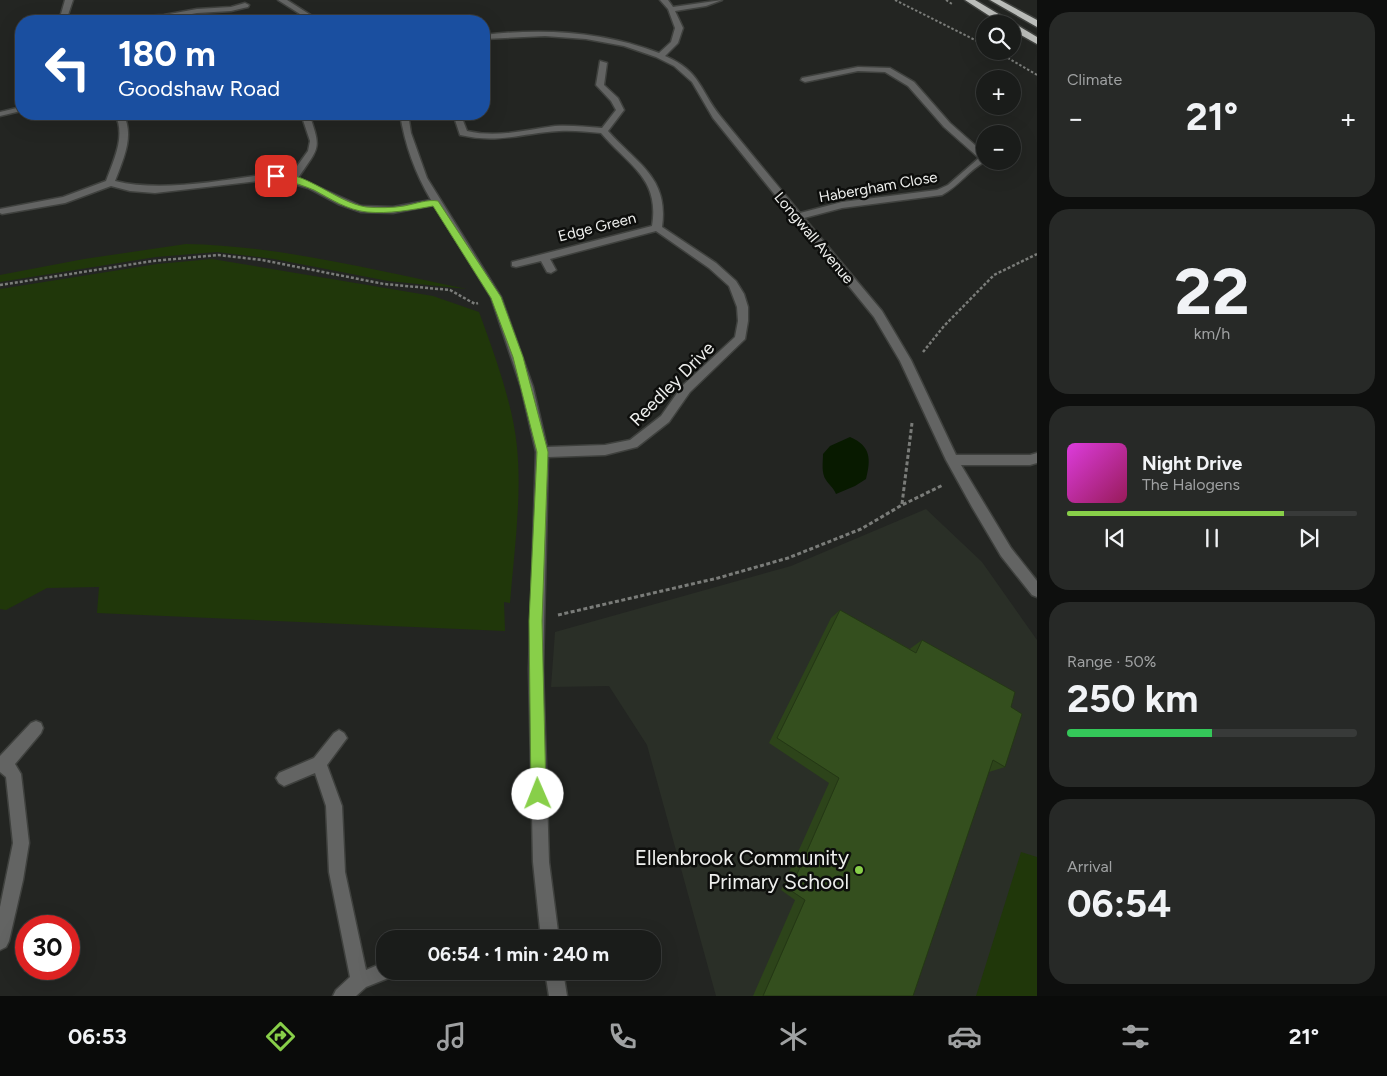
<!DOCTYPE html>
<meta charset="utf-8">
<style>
:root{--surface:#1a1c1a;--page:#272927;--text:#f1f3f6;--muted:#9fa1a2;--line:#383a39;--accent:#88cf49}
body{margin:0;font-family:Figtree,sans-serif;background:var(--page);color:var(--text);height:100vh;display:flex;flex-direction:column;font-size:19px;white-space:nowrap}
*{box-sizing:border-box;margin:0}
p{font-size:16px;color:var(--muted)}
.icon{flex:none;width:28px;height:28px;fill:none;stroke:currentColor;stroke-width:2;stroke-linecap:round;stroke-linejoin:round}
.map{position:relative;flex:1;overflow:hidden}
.details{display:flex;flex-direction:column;gap:12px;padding:12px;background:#0e0f0e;width:350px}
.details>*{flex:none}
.guide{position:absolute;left:15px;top:15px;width:475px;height:105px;border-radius:20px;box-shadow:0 5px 20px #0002,0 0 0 1px var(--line);background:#1a4fa0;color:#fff;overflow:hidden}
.controls{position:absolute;left:976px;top:15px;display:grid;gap:10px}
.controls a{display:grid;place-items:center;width:45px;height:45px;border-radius:50%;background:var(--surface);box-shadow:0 5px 20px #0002,0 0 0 1px var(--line);font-size:25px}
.speed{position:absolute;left:15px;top:915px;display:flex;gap:10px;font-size:25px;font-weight:700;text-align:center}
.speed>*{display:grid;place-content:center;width:65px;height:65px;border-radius:50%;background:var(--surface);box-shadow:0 5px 20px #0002,0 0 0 1px var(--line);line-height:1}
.speed .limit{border:8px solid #d22;background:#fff;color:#111}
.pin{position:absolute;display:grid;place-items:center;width:42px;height:42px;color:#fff;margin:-21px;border-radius:10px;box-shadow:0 2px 8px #0006}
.me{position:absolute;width:55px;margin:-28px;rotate:359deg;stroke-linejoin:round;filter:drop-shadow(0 0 4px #0008)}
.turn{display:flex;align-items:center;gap:18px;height:105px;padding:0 20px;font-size:22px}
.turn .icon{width:65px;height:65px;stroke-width:2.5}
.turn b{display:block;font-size:35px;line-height:42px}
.big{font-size:38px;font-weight:700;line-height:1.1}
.details .tile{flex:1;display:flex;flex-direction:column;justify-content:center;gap:8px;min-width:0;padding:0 18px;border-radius:20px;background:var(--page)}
.details .dial{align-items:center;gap:0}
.dial b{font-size:65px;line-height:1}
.song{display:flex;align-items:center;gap:15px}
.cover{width:60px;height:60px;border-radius:8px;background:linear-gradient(135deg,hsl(300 70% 55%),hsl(330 70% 35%))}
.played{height:5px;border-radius:2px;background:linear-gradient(90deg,var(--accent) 75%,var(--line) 75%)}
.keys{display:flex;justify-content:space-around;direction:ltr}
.heat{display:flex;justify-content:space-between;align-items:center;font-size:28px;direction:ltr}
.charge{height:8px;border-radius:4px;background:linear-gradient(90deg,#34c759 50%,var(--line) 0)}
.trip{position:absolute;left:376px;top:930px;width:285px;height:50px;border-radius:20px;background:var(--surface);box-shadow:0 5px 20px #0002,0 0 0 1px var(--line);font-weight:700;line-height:50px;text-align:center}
.menu{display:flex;height:80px;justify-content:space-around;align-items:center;background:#0a0b0a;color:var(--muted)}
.menu .icon{width:35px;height:35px}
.menu .selected{color:var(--accent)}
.menu b{font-size:22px;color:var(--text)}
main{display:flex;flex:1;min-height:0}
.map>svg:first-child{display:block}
.built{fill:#2a2f27}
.green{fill:#20370a}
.water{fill:#081a00}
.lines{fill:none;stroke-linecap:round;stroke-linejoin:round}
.street-casing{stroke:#3f413e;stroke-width:3}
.highway-casing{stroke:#3f413e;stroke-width:3}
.path-far2{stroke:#7a7c79;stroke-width:2;stroke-dasharray:2.5 2;stroke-linecap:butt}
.path-far1{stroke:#7a7c79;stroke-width:2.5;stroke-dasharray:3 2;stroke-linecap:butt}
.path{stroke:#7a7c79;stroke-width:3;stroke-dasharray:4 2.5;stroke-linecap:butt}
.street{fill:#636463;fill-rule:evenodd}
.highway{fill:#bbbdba;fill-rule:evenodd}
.wall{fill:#2d441a}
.building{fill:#344f1e;stroke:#243715}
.route{fill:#88cf49;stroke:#58872f}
.poi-dot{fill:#88cf49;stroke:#0d0e0c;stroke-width:2}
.labels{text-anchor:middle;stroke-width:5;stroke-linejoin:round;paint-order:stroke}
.far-street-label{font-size:15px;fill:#eeefed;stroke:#0d0e0c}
.street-label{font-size:18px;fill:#eeefed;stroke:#0d0e0c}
.near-poi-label{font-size:21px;fill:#eeefed;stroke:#0d0e0c;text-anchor:end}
</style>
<main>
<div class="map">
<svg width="1037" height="996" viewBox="0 0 1037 996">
<rect width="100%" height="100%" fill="#232522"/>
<path class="built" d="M926,509L982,562L1037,640V996H716L647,745L609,686L551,687L555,632L791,566Z"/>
<path class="green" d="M186,244C281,246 374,270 467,289L388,281L274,259L217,252L156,257L0,282V275L84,259Z
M212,259L433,296L479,312C494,353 513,404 517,447C522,498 514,552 510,603L504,602L505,631L97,613L99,587L47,588L6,610L0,609V289L157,264Z
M1021,852L1037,857V996H976Z"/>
<path class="water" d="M850,437C871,446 871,459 866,479L855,486L836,494C833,487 829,485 826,480C821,473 823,462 823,454L830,446Z"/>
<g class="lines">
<defs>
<path id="street" d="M65,0H73L66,21H59Z
M278,0H287L320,21H311Z
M660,0H668L673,7L722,0L706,6L675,11L683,28L678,43L665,56C702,72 699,90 721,117C747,149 774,181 800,213L842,202L937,190L948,185L979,158L944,127L908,86L885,72L858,71L805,82L801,80L802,78L858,67L890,68L914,82L950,123L985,154L986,161C969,170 959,186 942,195L842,208L804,218L882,311L911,360L956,455H1030L1037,453V463L1030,465H961L1011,548L1037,581V597L1032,595L1001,556L972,507L946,460L900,361L874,317L795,220L793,219L792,216L713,118L692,82L674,66L656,57L624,46L586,39L545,36L484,39V35C543,28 602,31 659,53L671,42L675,28L668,9Z
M245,3L249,5L248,7L231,11L197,13L164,19L77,21L81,19L164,15L197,9L231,7Z
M600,61L607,63L604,85L618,98L624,110L608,131C637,164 669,177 662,227L716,263L736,281L744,294L748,307V321L745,339L690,392L669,422L637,447L605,455L548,457L543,669L549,862L559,939H541L533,862L529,669L536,452L521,387L491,297L434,205L393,213L361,212L338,204L308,188L276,179L155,193L130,191L111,186L65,203L2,214L0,213V209L63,197L106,181C114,159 126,136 115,114H123C135,135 123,160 115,181C163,193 227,179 276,173L290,176L308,151L310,141L301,114H309C322,150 319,147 298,178L361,206L393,207L431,200C415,173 405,145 400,114H408L411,133L427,178L501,297L533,387L547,447L605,445L630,440L661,416L682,386L735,337L738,321L737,307L729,286L709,268L656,231L550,259L556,270L551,273L547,272L541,261L516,267L512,266V262L652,226C660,178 629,166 601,133C587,132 573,130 559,131C522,133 499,144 460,135L455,120L462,118L467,131C497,138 525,130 555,126C571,125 586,127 602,128L616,110L611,101L596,85Z
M21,107V111L0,116V112Z
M36,721L41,723L43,728L41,733L15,764L21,774L29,843L23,880L9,941L6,947L0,950V907L13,843L6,777L0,772V756L31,723Z
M339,730L344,733L347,738L327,765L342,806L345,872L366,970L385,962V971H394L391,977L366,987L356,996H333L336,990L350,977L329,872L326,806L315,773L284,786L279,783L276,778L279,773L314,758L334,733Z
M545,971H563L567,996H549Z"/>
<path id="highway" d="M965,0H975L1037,37V44L1012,30V24H1002Z
M990,0H1000L1037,20V27Z"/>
</defs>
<use href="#street" class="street-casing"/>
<use href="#highway" class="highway-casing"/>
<path class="path-far2" d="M895,0L985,45
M946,0L952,4
M996,51L1037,75"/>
<path class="path-far1" d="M0,285L153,261L218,255L262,260L384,284L450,290L475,304L478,303
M923,352L944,326L994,275L1037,254"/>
<path class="path" d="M902,504L912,423
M558,615L718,578L788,558L861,529L902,505L943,485"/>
<use href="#street" class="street"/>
<use href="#highway" class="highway"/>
</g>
<path class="wall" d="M840,610L910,649L911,648L922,640L1011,707L1005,767L989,772L913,996H753L795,900L781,890L829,783L769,743L831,618Z"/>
<path class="building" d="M840,610L916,653L922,640L1015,692L1011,707L1022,714L1005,767L993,760L913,996H763L805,900L790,890L839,778L777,738Z"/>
<path class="route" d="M273,174C304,169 335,202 366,207C377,208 393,208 404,206C415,204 428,199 438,201L501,297L523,357L548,452L542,621L546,794L543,799L538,802L533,799L531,794L529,621L537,452L513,357L491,298L433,206C411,210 389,214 367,212C347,210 331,199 314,190C300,184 287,181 273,178Z"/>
<circle class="poi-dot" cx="859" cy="870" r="5"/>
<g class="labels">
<g class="far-street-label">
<text transform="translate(878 187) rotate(-10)" y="5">Habergham Close</text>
<text transform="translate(597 227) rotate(-14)" y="5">Edge Green</text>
<text transform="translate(814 238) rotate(50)" y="5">Longwall Avenue</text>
</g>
<g class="street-label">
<text transform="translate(672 384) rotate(-45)" y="6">Reedley Drive</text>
</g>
<g class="near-poi-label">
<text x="849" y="865">Ellenbrook Community<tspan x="849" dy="24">Primary School</tspan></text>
</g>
</g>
</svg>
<div class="controls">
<a><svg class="icon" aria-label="search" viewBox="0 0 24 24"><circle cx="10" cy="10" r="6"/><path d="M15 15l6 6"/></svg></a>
<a>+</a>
<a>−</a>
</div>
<div class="speed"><div class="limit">30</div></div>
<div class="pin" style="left:276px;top:176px;background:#d93025"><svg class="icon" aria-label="arrive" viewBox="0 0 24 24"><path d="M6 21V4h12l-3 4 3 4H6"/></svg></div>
<svg class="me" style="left:538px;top:794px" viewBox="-20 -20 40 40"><circle r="19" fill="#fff"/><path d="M0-13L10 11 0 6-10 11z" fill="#88cf49"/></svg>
<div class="trip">06:54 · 1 min · 240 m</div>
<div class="guide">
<div class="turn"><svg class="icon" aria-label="left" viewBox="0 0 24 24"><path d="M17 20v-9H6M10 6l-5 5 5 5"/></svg><div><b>180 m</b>Goodshaw Road</div></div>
</div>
</div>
<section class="details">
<div class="tile"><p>Climate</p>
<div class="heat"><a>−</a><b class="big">21°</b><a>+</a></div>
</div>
<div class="tile dial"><b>22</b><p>km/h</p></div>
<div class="tile">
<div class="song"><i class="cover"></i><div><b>Night Drive</b><p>The Halogens</p></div></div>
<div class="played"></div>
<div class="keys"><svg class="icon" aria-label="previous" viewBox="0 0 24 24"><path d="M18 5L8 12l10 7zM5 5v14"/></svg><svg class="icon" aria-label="pause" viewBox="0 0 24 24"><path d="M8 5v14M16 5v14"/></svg><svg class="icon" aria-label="next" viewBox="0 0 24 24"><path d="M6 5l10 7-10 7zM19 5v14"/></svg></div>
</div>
<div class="tile"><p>Range · 50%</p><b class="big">250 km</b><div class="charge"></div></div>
<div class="tile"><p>Arrival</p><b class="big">06:54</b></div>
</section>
</main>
<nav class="menu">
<b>06:53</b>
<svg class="icon selected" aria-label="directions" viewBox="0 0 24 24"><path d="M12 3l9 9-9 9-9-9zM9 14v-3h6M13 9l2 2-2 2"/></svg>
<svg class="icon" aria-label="music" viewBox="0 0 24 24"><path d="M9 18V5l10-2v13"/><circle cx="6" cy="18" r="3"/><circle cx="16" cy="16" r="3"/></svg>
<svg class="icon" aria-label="phone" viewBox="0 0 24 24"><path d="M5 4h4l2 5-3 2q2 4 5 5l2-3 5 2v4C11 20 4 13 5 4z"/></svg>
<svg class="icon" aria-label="climate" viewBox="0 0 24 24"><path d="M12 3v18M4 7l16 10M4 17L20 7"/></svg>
<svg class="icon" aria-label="car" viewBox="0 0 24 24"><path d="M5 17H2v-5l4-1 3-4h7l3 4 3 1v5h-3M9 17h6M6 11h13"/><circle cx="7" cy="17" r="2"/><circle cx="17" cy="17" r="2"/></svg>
<svg class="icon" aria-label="filters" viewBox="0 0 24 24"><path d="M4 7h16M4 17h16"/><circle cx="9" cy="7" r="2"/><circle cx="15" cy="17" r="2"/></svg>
<b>21°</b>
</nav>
